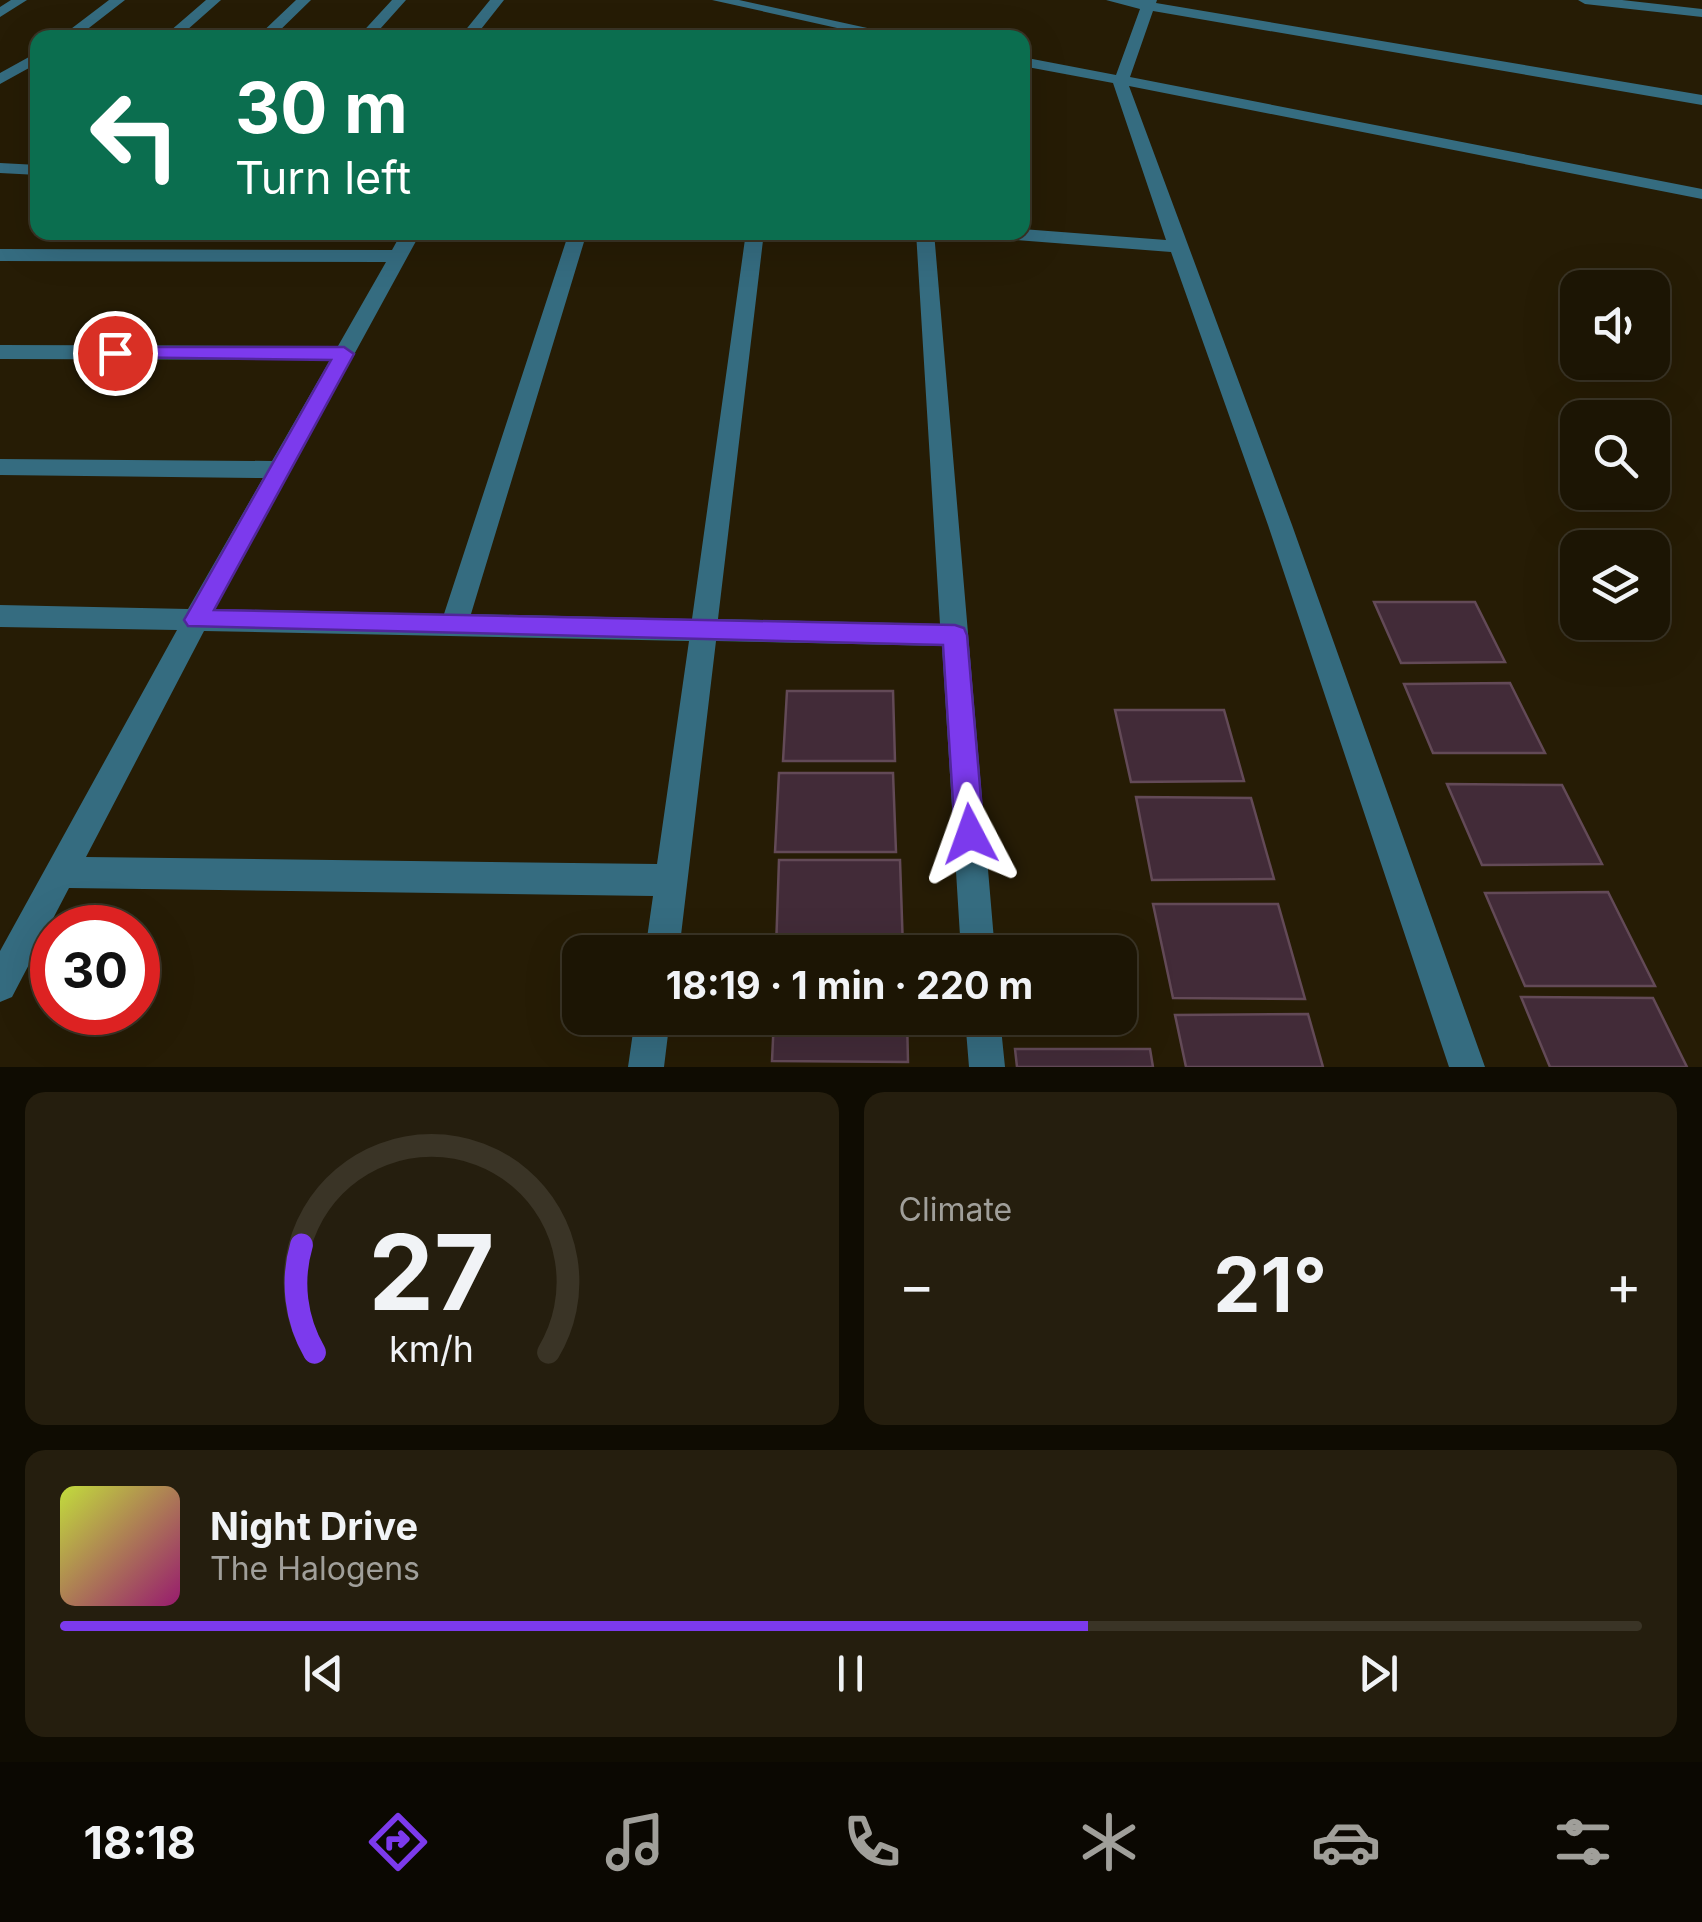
<!DOCTYPE html>
<meta charset="utf-8">
<style>
:root{--surface:#1c1504;--page:#251e0e;--text:#f1f3f6;--muted:#a09f9a;--line:#3a3426;--accent:#7c3aed}
body{margin:0;font-family:Inter,sans-serif;background:var(--page);color:var(--text);height:100vh;display:flex;flex-direction:column;font-size:38px;white-space:nowrap}
*{box-sizing:border-box;margin:0}
p{font-size:32px;color:var(--muted)}
.icon{flex:none;width:55px;height:55px;fill:none;stroke:currentColor;stroke-width:2;stroke-linecap:round;stroke-linejoin:round}
.map{position:relative;height:1067px;overflow:hidden}
.drawer{display:flex;flex-direction:column;gap:25px;padding:25px;background:#0f0c02;flex:1}
.drawer>*{flex:none}
.hud{position:absolute;left:30px;top:30px;width:1000px;height:210px;border-radius:20px;box-shadow:0 10px 40px #0002,0 0 0 2px var(--line);background:#0b6e4f;color:#fff;overflow:hidden}
.buttons{position:absolute;left:1560px;top:270px;display:grid;gap:20px}
.buttons a{display:grid;place-items:center;width:110px;height:110px;border-radius:20px;background:var(--surface);box-shadow:0 10px 40px #0002,0 0 0 2px var(--line);font-size:50px}
.speed{position:absolute;left:30px;top:905px;display:flex;gap:20px;font-size:50px;font-weight:700;text-align:center}
.speed>*{display:grid;place-content:center;width:130px;height:130px;border-radius:50%;background:var(--surface);box-shadow:0 10px 40px #0002,0 0 0 2px var(--line);line-height:1}
.speed .limit{border:15px solid #d22;background:#fff;color:#111}
.pin{position:absolute;display:grid;place-items:center;width:85px;height:85px;color:#fff;margin:-42px;border:5px solid #fff;border-radius:50%;box-shadow:0 2px 10px #0007}
.me{position:absolute;width:110px;margin:-55px;rotate:356deg;stroke-linejoin:round;filter:drop-shadow(0 0 8px #0008)}
.turn{display:flex;align-items:center;gap:35px;height:210px;padding:0 40px;font-size:45px}
.turn .icon{width:130px;height:130px;stroke-width:2.5}
.turn b{display:block;font-size:70px;line-height:85px}
.big{font-size:75px;font-weight:700;line-height:1.1}
.drawer .card{flex:1;display:flex;flex-direction:column;justify-content:center;gap:15px;min-width:0;padding:0 35px;border-radius:20px;background:var(--page)}
.drawer .dial{align-items:center;gap:0}
.dial svg{height:260px;overflow:visible;fill:none;stroke:var(--line);stroke-width:7;stroke-linecap:round;text-anchor:middle}
.dial text{fill:var(--text);stroke:none}
.song{display:flex;align-items:center;gap:30px}
.cover{width:120px;height:120px;border-radius:15px;background:linear-gradient(135deg,hsl(70 70% 55%),hsl(320 70% 35%))}
.played{height:10px;border-radius:5px;background:linear-gradient(90deg,var(--accent) 65%,var(--line) 65%)}
.keys{display:flex;justify-content:space-around;direction:ltr}
.heat{display:flex;justify-content:space-between;align-items:center;font-size:55px;direction:ltr}
.drawer .tiles{flex:1;display:grid;gap:25px;grid-template-columns:1fr 1fr}
.card:last-child{grid-column:span 2}
.trip{position:absolute;left:562px;top:935px;width:575px;height:100px;border-radius:20px;background:var(--surface);box-shadow:0 10px 40px #0002,0 0 0 2px var(--line);font-weight:700;line-height:100px;text-align:center}
.tabs{display:flex;height:160px;justify-content:space-around;align-items:center;background:#0b0802;color:var(--muted)}
.tabs .icon{width:70px;height:70px}
.tabs .selected{color:var(--accent)}
.tabs b{font-size:45px;color:var(--text)}
.map>svg:first-child{display:block}
.building{fill:#422b38;stroke:#634a57;stroke-width:2.5}
.lines{fill:none;stroke-linecap:round;stroke-linejoin:round}
.street{fill:#356c80;fill-rule:evenodd}
.route{fill:#7c3aed;stroke:#51269a;stroke-width:2.5}
</style>
<div class="map">
<svg width="1702" height="1067" viewBox="0 0 1702 1067">
<rect width="100%" height="100%" fill="#261c05"/>
<path class="building" d="M1374,602H1475L1505,662L1401,663Z
M1510,683L1545,753H1433L1404,684Z
M787,691H893L895,761H783Z
M1115,710H1224L1244,781L1131,782Z
M779,773H893L896,852H775Z
M1447,784L1562,785L1602,864L1482,865Z
M1136,797L1251,798L1274,879L1152,880Z
M779,860H900L903,949H776Z
M1608,892L1655,986H1525L1485,893Z
M1153,904H1278L1305,999L1173,998Z
M1521,997L1653,998L1687,1067H1550Z
M1308,1014L1323,1067H1186L1175,1015Z
M774,1018H907L908,1062L772,1061Z
M1015,1049H1150L1153,1067H1017Z"/>
<g class="lines">
<path class="street" d="M11,0H27L0,17V7Z
M109,0H125L76,38H59Z
M206,0H221L178,38H162Z
M296,0H311L272,38H256Z
M392,0H406L372,38H357Z
M490,0H504L474,38H459Z
M712,0H739L913,38H882Z
M1106,0H1157L1156,3L1702,95V105L1153,11L1130,77L1702,189V199L1129,86L1292,525L1485,1067H1449L1268,525L1171,252L990,238L981,232H1022V229L1166,240L1113,83L1022,66V57L1116,75L1140,9Z
M1578,0H1622L1702,9V17L1585,4Z
M38,52V63L0,84V73Z
M0,163L38,165V175L0,173Z
M402,232H421L215,609L444,614L569,232H587L471,614L692,619L746,232H764L718,619L940,624L916,232H934L995,952H961L942,646L716,641L679,952H645L653,896L69,888L12,997L0,1002V951L177,630L0,627V605L188,609L263,478L0,475V459L272,461L330,360L0,359V345L338,346L386,262L0,261V249L392,250ZM204,631L689,641L657,864L86,857Z
M635,1018H670L664,1067H628Z
M965,1018H1000L1005,1067H969Z"/>
</g>
<path class="route" d="M115,347H344L354,354L214,610L955,625L964,628L967,635L984,834L980,843L970,847L960,843L955,834L943,645L188,626L184,620L188,613L331,360L108,357L105,353Z"/>
</svg>
<div class="buttons">
<a><svg class="icon" aria-label="sound" viewBox="0 0 24 24"><path d="M4 9h4l5-4v14l-5-4H4zM17 9q2 3 0 6"/></svg></a>
<a><svg class="icon" aria-label="search" viewBox="0 0 24 24"><circle cx="10" cy="10" r="6"/><path d="M15 15l6 6"/></svg></a>
<a><svg class="icon" aria-label="layers" viewBox="0 0 24 24"><path d="M12 4l9 5-9 5-9-5zM3 14l9 5 9-5"/></svg></a>
</div>
<div class="speed"><div class="limit">30</div></div>
<div class="pin" style="left:115px;top:353px;background:#d93025"><svg class="icon" aria-label="arrive" viewBox="0 0 24 24"><path d="M6 21V4h12l-3 4 3 4H6"/></svg></div>
<svg class="me" style="left:970px;top:834px" viewBox="-20 -20 40 40"><path d="M0-17L14 15 0 8-14 15z" fill="#7c3aed" stroke="#fff" stroke-width="4"/></svg>
<div class="trip">18:19 · 1 min · 220 m</div>
<div class="hud">
<div class="turn"><svg class="icon" aria-label="left" viewBox="0 0 24 24"><path d="M17 20v-9H6M10 6l-5 5 5 5"/></svg><div><b>30 m</b>Turn left</div></div>
</div>
</div>
<section class="drawer">
<div class="tiles">
<div class="card dial"><svg viewBox="0 0 100 80">
<path d="M14 69A42 42 0 1 1 86 69"/>
<path d="M14 69A42 42 0 0 1 10 36" stroke="#7c3aed"/>
<text x="50" y="56" font-size="32" font-weight="700">27</text>
<text x="50" y="72" font-size="11">km/h</text>
</svg></div>
<div class="card"><p>Climate</p>
<div class="heat"><a>−</a><b class="big">21°</b><a>+</a></div>
</div>
<div class="card">
<div class="song"><i class="cover"></i><div><b>Night Drive</b><p>The Halogens</p></div></div>
<div class="played"></div>
<div class="keys"><svg class="icon" aria-label="previous" viewBox="0 0 24 24"><path d="M18 5L8 12l10 7zM5 5v14"/></svg><svg class="icon" aria-label="pause" viewBox="0 0 24 24"><path d="M8 5v14M16 5v14"/></svg><svg class="icon" aria-label="next" viewBox="0 0 24 24"><path d="M6 5l10 7-10 7zM19 5v14"/></svg></div>
</div>
</div>
</section>
<nav class="tabs">
<b>18:18</b>
<svg class="icon selected" aria-label="directions" viewBox="0 0 24 24"><path d="M12 3l9 9-9 9-9-9zM9 14v-3h6M13 9l2 2-2 2"/></svg>
<svg class="icon" aria-label="music" viewBox="0 0 24 24"><path d="M9 18V5l10-2v13"/><circle cx="6" cy="18" r="3"/><circle cx="16" cy="16" r="3"/></svg>
<svg class="icon" aria-label="phone" viewBox="0 0 24 24"><path d="M5 4h4l2 5-3 2q2 4 5 5l2-3 5 2v4C11 20 4 13 5 4z"/></svg>
<svg class="icon" aria-label="climate" viewBox="0 0 24 24"><path d="M12 3v18M4 7l16 10M4 17L20 7"/></svg>
<svg class="icon" aria-label="car" viewBox="0 0 24 24"><path d="M5 17H2v-5l4-1 3-4h7l3 4 3 1v5h-3M9 17h6M6 11h13"/><circle cx="7" cy="17" r="2"/><circle cx="17" cy="17" r="2"/></svg>
<svg class="icon" aria-label="filters" viewBox="0 0 24 24"><path d="M4 7h16M4 17h16"/><circle cx="9" cy="7" r="2"/><circle cx="15" cy="17" r="2"/></svg>
</nav>
